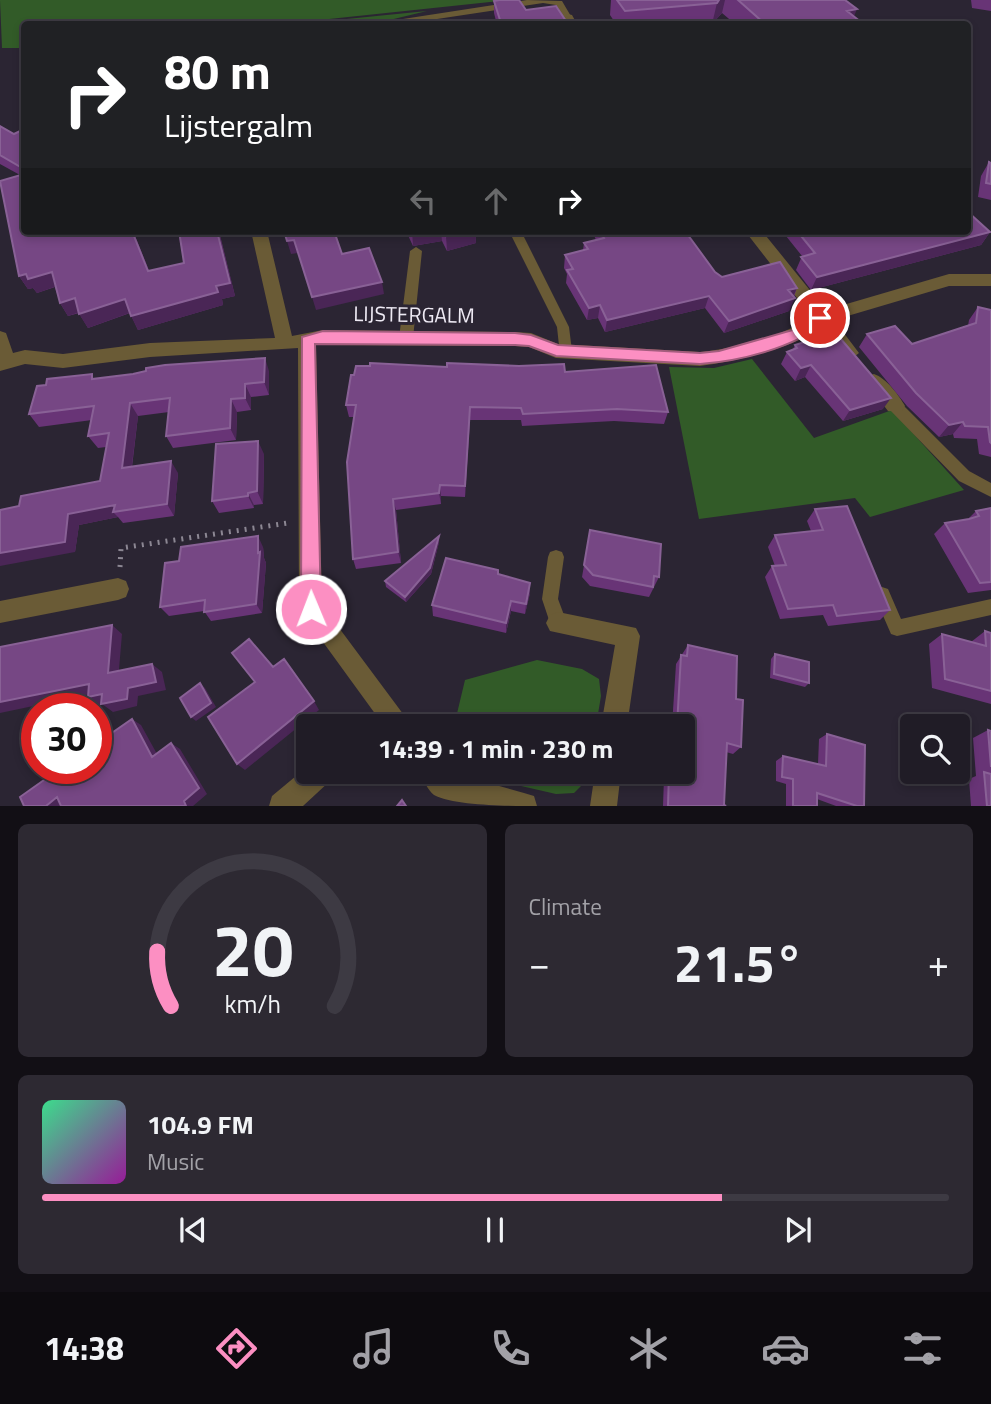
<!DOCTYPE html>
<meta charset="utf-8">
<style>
:root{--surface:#201c26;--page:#2d2932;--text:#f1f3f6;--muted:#a2a1a7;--line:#3d3a43;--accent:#fc8fc2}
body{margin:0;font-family:"Titillium Web",sans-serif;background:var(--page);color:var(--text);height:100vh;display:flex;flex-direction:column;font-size:26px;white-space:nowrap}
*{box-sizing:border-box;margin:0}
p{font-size:23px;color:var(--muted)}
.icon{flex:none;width:38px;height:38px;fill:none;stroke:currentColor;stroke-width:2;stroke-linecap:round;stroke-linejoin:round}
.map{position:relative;height:806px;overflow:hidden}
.panel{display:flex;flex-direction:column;gap:18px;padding:18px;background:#120f15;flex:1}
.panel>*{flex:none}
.hud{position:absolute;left:21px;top:21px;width:950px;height:214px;border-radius:7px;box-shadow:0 4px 10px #0003,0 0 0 2px var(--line);background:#202124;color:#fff;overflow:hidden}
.buttons{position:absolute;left:900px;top:714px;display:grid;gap:14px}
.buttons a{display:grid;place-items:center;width:70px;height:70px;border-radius:7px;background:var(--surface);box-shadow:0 4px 10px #0003,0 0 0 2px var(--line);font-size:35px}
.speed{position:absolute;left:21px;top:693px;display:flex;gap:14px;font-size:35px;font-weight:700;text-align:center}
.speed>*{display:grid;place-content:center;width:91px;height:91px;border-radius:50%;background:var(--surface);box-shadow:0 4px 10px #0003,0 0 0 2px var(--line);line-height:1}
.speed .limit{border:10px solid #d22;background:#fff;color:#111}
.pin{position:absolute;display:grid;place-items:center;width:60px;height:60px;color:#fff;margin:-30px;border:4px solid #fff;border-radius:50%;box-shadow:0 2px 7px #0007}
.me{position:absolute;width:77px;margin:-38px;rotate:359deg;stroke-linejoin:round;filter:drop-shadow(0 0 5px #0008)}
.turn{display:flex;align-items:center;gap:24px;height:147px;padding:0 28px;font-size:32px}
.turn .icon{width:91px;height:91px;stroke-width:2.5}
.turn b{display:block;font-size:49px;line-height:60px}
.lanes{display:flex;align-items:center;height:66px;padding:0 28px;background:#0003;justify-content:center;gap:35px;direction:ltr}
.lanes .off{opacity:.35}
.big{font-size:52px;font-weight:700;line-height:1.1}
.panel .card{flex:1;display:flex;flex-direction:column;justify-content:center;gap:10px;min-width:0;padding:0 24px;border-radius:10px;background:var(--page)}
.panel .dial{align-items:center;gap:0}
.dial svg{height:182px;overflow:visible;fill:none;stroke:var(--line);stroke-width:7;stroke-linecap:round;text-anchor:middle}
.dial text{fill:var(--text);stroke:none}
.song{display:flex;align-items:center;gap:21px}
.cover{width:84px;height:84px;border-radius:10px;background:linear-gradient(135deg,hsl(150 70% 55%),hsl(300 70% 35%))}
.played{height:7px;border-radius:4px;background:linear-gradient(90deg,var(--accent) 75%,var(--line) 75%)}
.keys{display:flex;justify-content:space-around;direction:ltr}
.heat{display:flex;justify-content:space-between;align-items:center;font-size:38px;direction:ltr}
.panel .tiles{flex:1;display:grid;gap:18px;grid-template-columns:1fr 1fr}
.card:last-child{grid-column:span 2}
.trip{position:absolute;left:296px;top:714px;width:399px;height:70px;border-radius:7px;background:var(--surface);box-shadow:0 4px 10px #0003,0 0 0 2px var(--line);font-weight:700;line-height:70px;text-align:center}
.tab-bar{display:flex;height:112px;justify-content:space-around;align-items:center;background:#0d0b0f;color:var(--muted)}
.tab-bar .icon{width:49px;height:49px}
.tab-bar .selected{color:var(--accent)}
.tab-bar b{font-size:32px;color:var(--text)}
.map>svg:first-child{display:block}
.green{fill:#325b28}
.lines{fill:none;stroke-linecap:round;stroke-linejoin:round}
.path{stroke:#8c8793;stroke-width:5;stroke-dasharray:2 6;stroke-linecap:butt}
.service{fill:#6a5b36;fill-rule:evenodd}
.minor{fill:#6a5b36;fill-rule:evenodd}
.wall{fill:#683476}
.shaded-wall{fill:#4a2656}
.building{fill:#764784;stroke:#896196;stroke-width:2}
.route{fill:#fc8fc2;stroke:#a45d7e;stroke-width:2}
.labels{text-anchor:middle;stroke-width:6;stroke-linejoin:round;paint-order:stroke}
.street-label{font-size:21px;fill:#eeeaf4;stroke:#2b2533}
</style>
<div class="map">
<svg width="991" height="806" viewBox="0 0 991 806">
<rect width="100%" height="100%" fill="#2b2533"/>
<path class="green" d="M0,0H509L282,24H24V48H2Z
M427,11L373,24H296Z
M752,359L814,438L892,410L964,490L870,517L855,498L699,519L669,367L714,368Z
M537,660L582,669L599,679L601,696L596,726H454L465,680Z
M460,772H589V778L574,793L556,794Z"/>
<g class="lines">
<path class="path" d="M120,567L121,548L288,523"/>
<path class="service" d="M527,0L562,1L572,18L565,20L556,5L543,3L404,24H386L390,21Z
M509,231H521L569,327L572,351L570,355H560L557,327Z
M416,247L422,251L413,338L406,343L399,338L410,251Z
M895,400L900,402L969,471L991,483V497L959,481L890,410L888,406L890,402Z
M556,550L562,552L564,557L558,599L567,623L564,629L558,631L552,629L542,599L548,557L550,552Z
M882,587L888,589L901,619L991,599V615L897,636L891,634L874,595L876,589Z"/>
<path class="minor" d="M568,14L572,15L577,24H565L562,18Z
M251,231H267L292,336L323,330L515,332L531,333L558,344L700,352C736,348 782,338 811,316L745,231H762L826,310L949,274H991V286H949L834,320L859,353L850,360L844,358L820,328C794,348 733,362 700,366L556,358L529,347L515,346L316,345L322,605L412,726H384L299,609L298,348L150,357L63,368L25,364L0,371V331L6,333L13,353L25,350L63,354L150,343L275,338Z
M874,374C886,378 899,395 905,406L902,411H888L865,381L867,376Z
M118,578L126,581L129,589L126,597L118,600L0,623V601Z
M558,612L636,628L640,636L627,726H601L615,645L550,631L546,623L550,615Z
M308,766V772H334L330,781L303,806H269L272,796Z
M420,772H449L524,793L534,796L537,806C511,806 455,806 434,795C428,790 423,780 420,772Z
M595,772H621L617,806H590Z"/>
</g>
<path class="wall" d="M611,0H845L854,16L860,24H735L722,13L712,24H616L610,15Z
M971,0H991V11L972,8Z
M494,1L526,10L568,24L496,21L494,13Z
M0,126L14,134L24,129V231L60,234L70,231H133L149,271L184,263L179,235L177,236L175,231H219L235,296L222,299L223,305L138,330L130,313L88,328L79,313L68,316L60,303L55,287L37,293L33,288L28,289L19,276L20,175L0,164Z
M989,162L991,163V200L978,197L981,176Z
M406,231H475L476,243L447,251L442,241L413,246Z
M592,231H685L715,272L722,277L797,288L789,311L724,333L705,308L605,332L598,318L587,320L566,283L567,274L564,268L565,255L583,250L584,243L596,240Z
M782,231H968L990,232L981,245L811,290L796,270L802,256Z
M978,307L991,310V457L979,454L977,439L954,438L953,434L939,437L907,406L859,347L867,334L912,344L968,326L969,320Z
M795,345L883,409L843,421L805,377L795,381L781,364L787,352L793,349Z
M269,371V395L251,397V410L237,412L236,440L173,448L166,436L169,412L138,416L132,467L178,473L174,516L123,523L118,517L79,525L75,552L19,506L100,481L106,447L98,448L88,436L92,420L39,427L29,414L96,379Z
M565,372L668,412L664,424L614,421L522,426L521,420H470L465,497L441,496V504L396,510L401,563L356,569L353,559L354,417H349L346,405Z
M264,454L263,504L254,505V508L219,513L212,501Z
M991,508V590L968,593L934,534L945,523L967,520L976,511Z
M815,509L890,610L880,620L828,626L823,615L780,619L765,577L772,566H775L768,547L775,535L811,531L807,521Z
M590,530L659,577L649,597L590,586L582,577Z
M439,536V542L431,574L406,602L386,587L385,581Z
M263,547L264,558L266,563L262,613L211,621L204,611L169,616L160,607Z
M498,575L530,593L525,614L511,611L506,633L433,616L432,605Z
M985,631L991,633V704L932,688L929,644L942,634L971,642Z
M688,645L736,699L741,747L733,754L726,752L724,805L726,806H663L664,778L669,772H682V726H672L676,664Z
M775,654L809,683L805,687L770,678L771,659Z
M988,730L991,731V806H971L969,779L976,776L973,738Z
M827,734L864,806H836L817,799V806H786V784L776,781V761L783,756L818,764L819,739Z"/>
<path class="shaded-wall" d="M719,0H725L722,13L712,24L717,3Z
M857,9L851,24L861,22L860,24H842L847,11Z
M132,231H133L155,285L148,271Z
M217,231H219V233L235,296L222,299L223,305L138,330L131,316L216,286Z
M412,231H441L442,241L413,246Z
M466,231H475L476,243L447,251L446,236Z
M990,232L981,245L811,290L817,277Z
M294,240L298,253L291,254L287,241Z
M52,272L60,285L37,293L33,288L28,289L19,276L26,274Z
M382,282L384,294L316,310L312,297Z
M797,288L792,299L795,298L789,311L724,333L729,321L788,290Z
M709,296L705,308L605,332L607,320Z
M75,298L83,311L68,316L60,303Z
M125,299L132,312L88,328L79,314Z
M600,305L598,318L587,320L589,308Z
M265,358L269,371V395L264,382Z
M811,365L805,377L795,381L801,368Z
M245,384L251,397V410L245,398Z
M891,398L883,409L843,421L850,410Z
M231,399L237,412L236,440L230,428Z
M130,403L138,416L130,480L122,468Z
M470,407V420L465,497V486Z
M963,422L953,434L939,437L949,425Z
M258,441L264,454L263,504L257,491Z
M171,461L178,473L174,516L167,504Z
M440,485L441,496V504L439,493Z
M248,493L254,505V508L248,496Z
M393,499L396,510L401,563L398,552Z
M115,505L113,512L118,517L79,525L75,552L0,566V553L68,514Z
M258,536L263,547L264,558L266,563L262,613L256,604Z
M439,536V542L431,574L406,602L405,597Z
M530,583V593L525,614L526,604Z
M511,601V611L506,633V623Z
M112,625L122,634L118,681L108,673Z
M152,664L162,672L166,690L138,696L137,706L113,712L102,704L99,705L88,697L128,688Z
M200,683L205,688L216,707L196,721L191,717Z
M89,684L100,692L0,713V702Z
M314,701L319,710L245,770L237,764Z
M132,719L141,725L162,763L152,757Z
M171,743L180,749L207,794L193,806H186L184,801Z
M57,797L65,806H46Z"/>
<path class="building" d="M499,0H519L526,10L556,6L568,24H473L500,20L494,1Z
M617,0H719L717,3L625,11Z
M738,0H845L857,9L847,11L861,22L847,24H765Z
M0,126L14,134L24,129V169L0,155Z
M989,162L991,163V184L986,183Z
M24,174V231H54L56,235L70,231H132L148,271L184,263L179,231H217L230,283L216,286L218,292L131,316L125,299L79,314L75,298L60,303L52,272L28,279L26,274L19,276L0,181Z
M968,212L990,232L817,277L801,257L815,253L797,231H968Z
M284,231H334L342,254L369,248L382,282L312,297L294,240L287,241Z
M443,231H466L446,236Z
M600,231H685L715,272L722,277L780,262L797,288L788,290L795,298L729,321L709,296L607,320L600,305L589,308L567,270L573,269L565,255L588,249L584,243L604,238Z
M978,307L991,310V443L990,442L988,427L965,426L963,422L949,425L916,393L867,334L895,326L912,344L976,323Z
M835,332L891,398L850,410L811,365L801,368L787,352L797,348L795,345Z
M265,358L264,382L245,384V398L231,399L230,428L166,436L170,398L130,403L122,468L171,461L167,504L113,512L115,505L68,514L65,542L0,553V510L19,506L21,496L100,481L109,433L88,436L94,406L29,414L37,386L46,385L47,379L92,374V379L133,374L146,371V368L165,365Z
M370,363L447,367V363L519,366L564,364L565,372L656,365L668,412L617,409L523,414L521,408L470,407L465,486L440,485L439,493L393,499L398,552L353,559L347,462L356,405H346L351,375H354L356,366H370Z
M258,441L257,491L248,493V496L212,501L216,444Z
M847,506L890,610L837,616L833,605L788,609L772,566L786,565L775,535L823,530L815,509Z
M991,508V582L980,583L945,523L969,519L979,516L976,511Z
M590,530L661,544L659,577L654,576L653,587L593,575L584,565Z
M258,536V553L260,552L256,604L204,612L205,600L160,607L165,563L179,561L181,547Z
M439,536L430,568L405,597L385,581Z
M446,558L498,570V574L530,583L526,604L511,601L506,623L432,605Z
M112,625L108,673L152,664L156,682L128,688L127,699L101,704L102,694L88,697L89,684L0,702V647Z
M985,631L991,633V691L945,679L942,634L986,646Z
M249,639L273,667L284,659L314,701L237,764L208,717L255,682L232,653Z
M688,645L737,656L736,699L743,700L741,747L727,743L724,805L726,806H668L669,772H682V726H677L681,655L687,656Z
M775,654L809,662V683L774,674Z
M200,683L211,703L191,717L180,698Z
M132,719L152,757L171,743L199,788L184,801L186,806H61L57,797L46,806H24L20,797L61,768H96V744Z
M988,730L991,731V767Z
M827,734L865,745L864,806H857L817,793V806H793V779L782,777L783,756L826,766Z
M984,772L991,774V806H987Z
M402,800L406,806H397Z"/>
<path class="route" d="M820,313L826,314V322C793,348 741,361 700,364L556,356L529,346L515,345L315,344L321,609L318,615L311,618L304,615L301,609L302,337L323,331L515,333L531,335L558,345L700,353L719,351L796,329Z"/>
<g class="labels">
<g class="street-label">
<text transform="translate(414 315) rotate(1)" y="7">LIJSTERGALM</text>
</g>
</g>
</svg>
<div class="buttons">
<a><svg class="icon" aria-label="search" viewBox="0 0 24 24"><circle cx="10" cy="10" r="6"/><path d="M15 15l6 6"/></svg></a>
</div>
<div class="speed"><div class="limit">30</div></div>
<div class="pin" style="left:820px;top:318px;background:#d93025"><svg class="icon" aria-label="arrive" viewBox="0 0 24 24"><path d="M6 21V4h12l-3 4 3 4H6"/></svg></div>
<svg class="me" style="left:311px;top:609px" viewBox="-20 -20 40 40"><circle r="17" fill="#fc8fc2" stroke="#fff" stroke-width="3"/><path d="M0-11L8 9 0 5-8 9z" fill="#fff"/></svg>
<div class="trip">14:39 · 1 min · 230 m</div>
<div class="hud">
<div class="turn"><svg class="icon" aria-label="right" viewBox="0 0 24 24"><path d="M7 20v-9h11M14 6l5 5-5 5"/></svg><div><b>80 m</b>Lijstergalm</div></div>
<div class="lanes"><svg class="icon off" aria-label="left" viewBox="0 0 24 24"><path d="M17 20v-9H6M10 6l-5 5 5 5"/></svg><svg class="icon off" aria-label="ahead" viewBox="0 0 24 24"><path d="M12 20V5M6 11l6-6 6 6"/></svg><svg class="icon" aria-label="right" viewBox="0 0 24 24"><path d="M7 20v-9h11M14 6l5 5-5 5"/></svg></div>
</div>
</div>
<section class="panel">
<div class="tiles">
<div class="card dial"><svg viewBox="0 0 100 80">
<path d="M14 69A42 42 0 1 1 86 69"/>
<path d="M14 69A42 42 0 0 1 8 45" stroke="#fc8fc2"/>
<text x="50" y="56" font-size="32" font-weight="700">20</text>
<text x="50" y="72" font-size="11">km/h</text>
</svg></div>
<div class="card"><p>Climate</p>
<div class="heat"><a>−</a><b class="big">21.5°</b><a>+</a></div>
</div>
<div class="card">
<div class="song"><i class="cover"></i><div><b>104.9 FM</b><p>Music</p></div></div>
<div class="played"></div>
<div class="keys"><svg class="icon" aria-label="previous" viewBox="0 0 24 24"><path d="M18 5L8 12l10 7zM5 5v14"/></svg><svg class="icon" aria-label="pause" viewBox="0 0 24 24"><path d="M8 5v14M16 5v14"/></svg><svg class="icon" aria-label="next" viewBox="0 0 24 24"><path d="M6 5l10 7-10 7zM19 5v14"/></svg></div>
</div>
</div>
</section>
<nav class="tab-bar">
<b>14:38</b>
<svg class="icon selected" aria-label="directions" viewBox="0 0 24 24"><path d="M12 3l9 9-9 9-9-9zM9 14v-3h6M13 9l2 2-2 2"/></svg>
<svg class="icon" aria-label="music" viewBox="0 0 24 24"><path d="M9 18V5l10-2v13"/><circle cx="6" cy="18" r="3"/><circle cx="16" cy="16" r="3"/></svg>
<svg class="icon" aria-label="phone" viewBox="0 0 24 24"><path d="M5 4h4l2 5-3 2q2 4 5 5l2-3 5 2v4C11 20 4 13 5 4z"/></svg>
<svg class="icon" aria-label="climate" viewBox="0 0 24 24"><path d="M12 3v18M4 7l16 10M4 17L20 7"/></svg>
<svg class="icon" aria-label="car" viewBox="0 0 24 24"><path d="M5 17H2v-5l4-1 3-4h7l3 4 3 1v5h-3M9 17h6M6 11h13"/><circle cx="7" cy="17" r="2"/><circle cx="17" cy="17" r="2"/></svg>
<svg class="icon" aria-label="filters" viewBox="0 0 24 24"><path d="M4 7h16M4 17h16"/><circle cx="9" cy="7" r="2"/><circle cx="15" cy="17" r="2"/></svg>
</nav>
